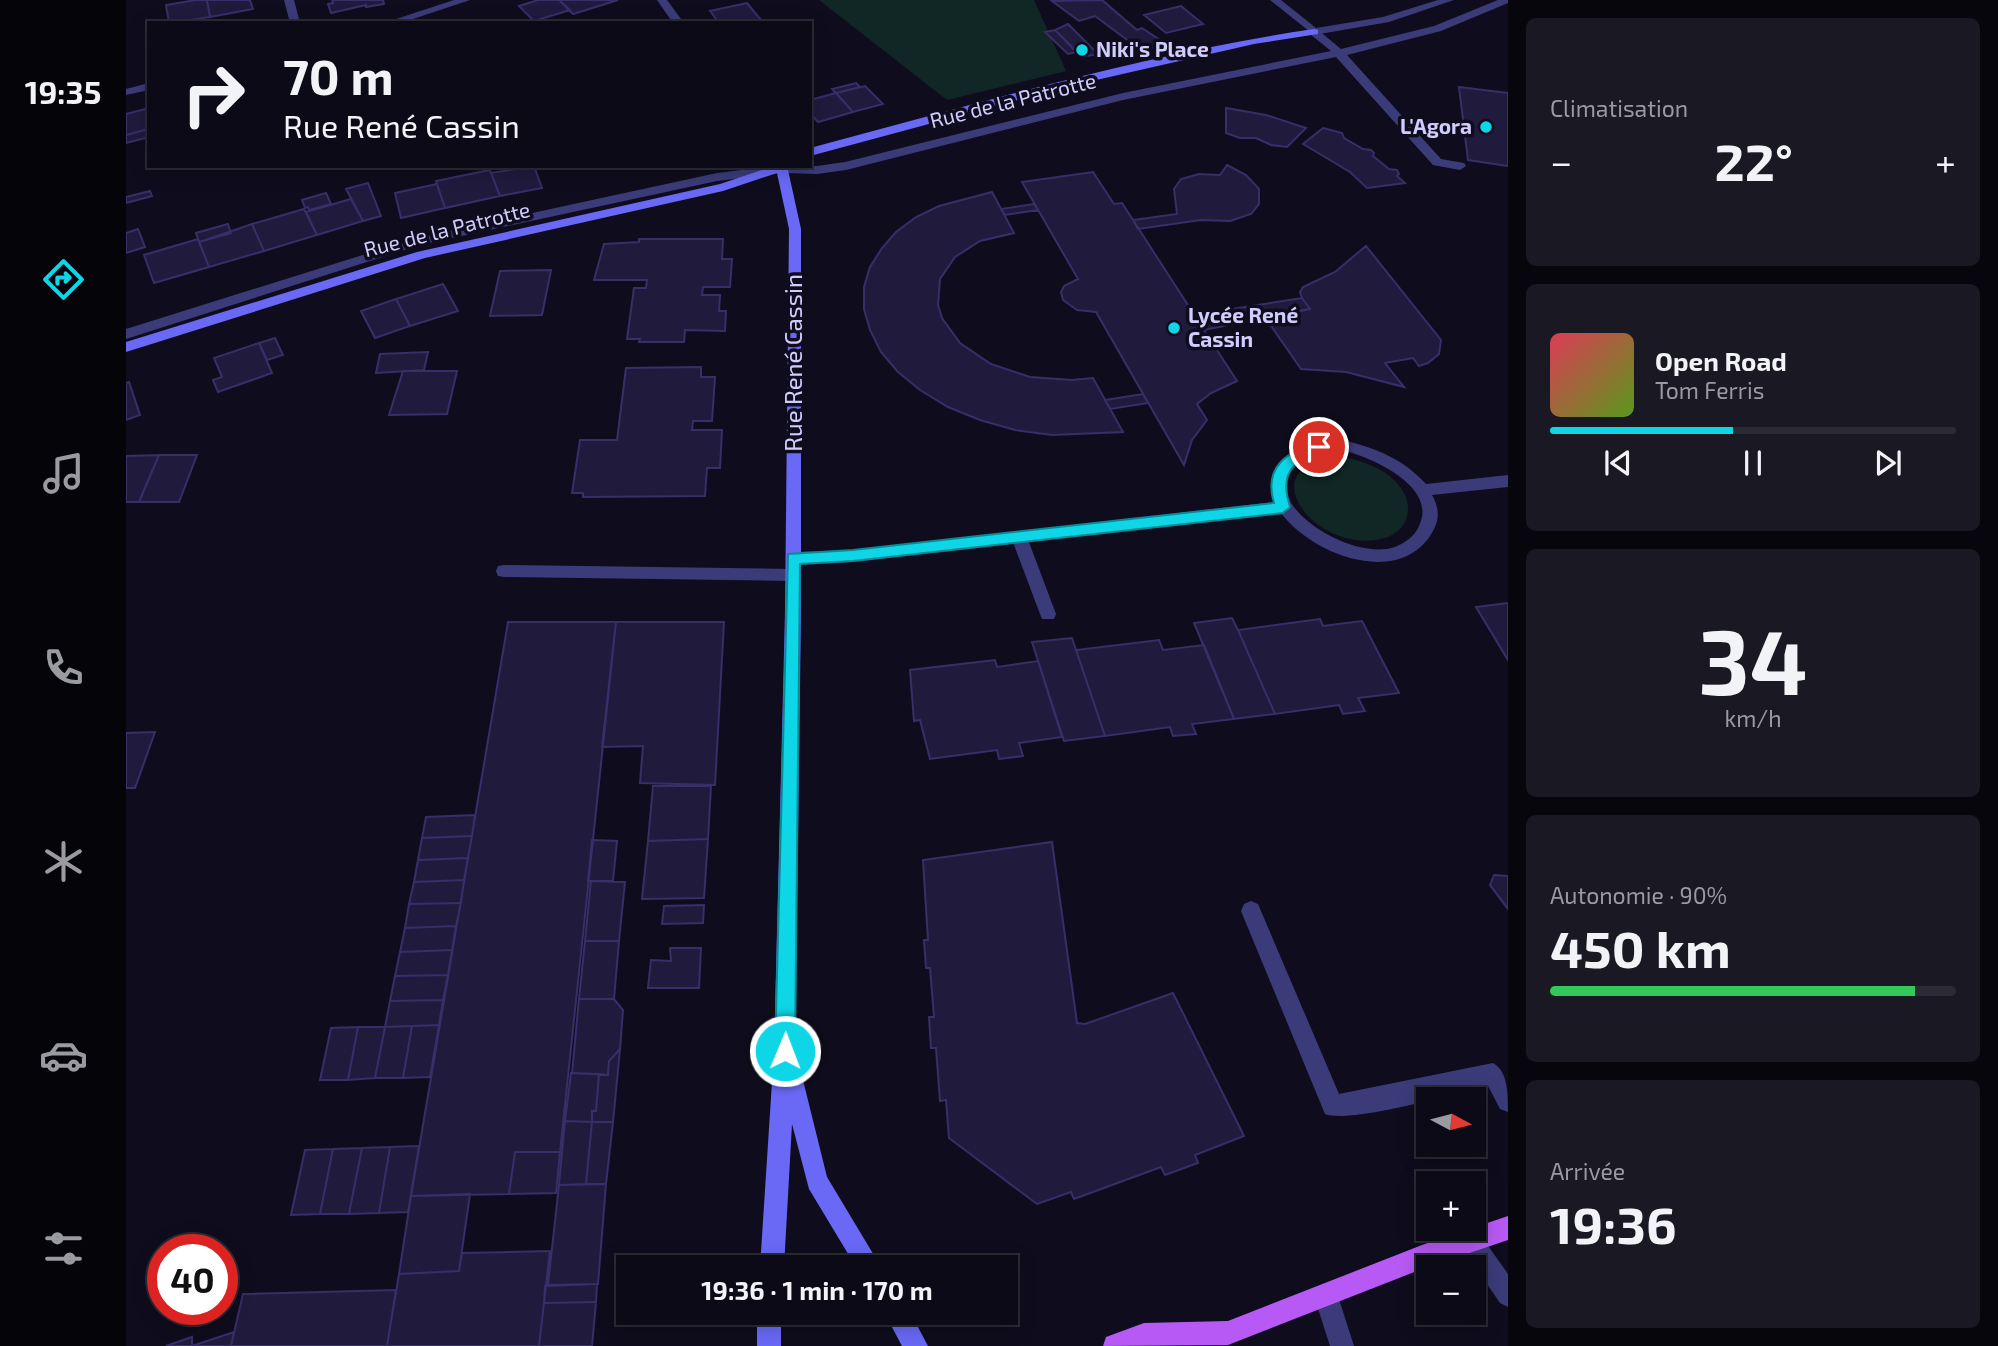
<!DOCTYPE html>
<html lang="fr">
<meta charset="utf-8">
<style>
:root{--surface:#0b0a16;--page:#191823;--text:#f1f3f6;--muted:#9a9aa1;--line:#2b2b35;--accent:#0ed6e6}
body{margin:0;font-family:"Exo 2",sans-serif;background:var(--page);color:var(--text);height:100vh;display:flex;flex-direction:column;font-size:26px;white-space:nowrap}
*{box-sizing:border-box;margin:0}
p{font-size:23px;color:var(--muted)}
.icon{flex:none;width:38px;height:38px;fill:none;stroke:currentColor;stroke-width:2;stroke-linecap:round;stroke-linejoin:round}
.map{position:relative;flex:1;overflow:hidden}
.details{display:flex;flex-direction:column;gap:18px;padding:18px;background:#06060c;width:490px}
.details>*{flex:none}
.banner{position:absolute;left:21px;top:21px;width:665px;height:147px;border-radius:0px;box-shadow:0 4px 18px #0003,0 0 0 2px var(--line);background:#0b0a16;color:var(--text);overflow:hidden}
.needle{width:46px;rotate:97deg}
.tools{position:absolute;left:1290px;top:1087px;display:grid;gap:14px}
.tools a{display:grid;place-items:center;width:70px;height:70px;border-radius:0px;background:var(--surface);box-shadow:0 4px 18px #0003,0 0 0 2px var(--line);font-size:35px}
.speed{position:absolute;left:21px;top:1234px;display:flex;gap:14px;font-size:35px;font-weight:700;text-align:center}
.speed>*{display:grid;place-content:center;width:91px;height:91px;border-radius:50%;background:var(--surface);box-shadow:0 4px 18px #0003,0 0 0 2px var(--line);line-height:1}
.speed .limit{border:10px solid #d22;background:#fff;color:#111}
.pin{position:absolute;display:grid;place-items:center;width:60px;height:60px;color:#fff;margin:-30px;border:4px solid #fff;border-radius:50%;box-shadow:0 2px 7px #0007}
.me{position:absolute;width:77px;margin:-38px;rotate:1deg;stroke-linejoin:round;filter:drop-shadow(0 0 5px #0008)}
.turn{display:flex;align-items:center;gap:24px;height:147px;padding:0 21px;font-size:32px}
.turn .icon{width:91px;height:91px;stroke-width:2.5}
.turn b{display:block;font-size:49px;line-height:60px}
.big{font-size:52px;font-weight:700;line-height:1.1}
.details .card{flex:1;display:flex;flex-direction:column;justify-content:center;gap:10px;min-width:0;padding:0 24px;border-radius:10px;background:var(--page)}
.details .dial{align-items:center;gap:0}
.dial b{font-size:91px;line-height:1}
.song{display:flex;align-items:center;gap:21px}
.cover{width:84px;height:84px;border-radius:10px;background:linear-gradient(135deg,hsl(350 70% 55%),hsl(90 70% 35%))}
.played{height:7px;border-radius:4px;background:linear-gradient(90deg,var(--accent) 45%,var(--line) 45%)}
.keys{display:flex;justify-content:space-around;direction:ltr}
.heat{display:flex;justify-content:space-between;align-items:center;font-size:38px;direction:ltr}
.charge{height:10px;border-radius:5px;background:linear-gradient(90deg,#34c759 90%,var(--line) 0)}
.trip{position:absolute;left:490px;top:1255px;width:402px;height:70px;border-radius:0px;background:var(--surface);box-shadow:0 4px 18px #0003,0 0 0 2px var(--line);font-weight:700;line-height:70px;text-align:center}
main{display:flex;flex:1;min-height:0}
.menu{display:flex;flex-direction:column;width:126px;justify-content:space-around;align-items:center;background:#040409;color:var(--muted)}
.menu .icon{width:49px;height:49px}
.menu .active{color:var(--accent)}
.menu b{font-size:32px;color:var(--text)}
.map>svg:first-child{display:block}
.green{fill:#102725}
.building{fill:#201a3d;stroke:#382e68;stroke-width:2}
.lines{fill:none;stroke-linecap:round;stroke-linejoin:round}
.lane{fill:#3b3b79;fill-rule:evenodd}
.street{fill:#3b3b79;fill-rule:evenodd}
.secondary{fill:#6969f6;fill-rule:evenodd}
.primary{fill:#b75af5;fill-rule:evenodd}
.route{fill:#0ed6e6;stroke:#098b96;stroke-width:2}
.poi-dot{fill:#0ed6e6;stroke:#0f0d1d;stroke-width:2.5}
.labels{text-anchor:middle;stroke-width:7;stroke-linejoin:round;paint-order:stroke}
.far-poi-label{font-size:21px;font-weight:bold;fill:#d0ccfc;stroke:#0f0d1d;text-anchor:start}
.far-street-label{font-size:21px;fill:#d0ccfc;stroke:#0f0d1d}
.street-label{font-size:24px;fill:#d0ccfc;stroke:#0f0d1d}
</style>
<main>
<nav class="menu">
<b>19:35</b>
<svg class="icon active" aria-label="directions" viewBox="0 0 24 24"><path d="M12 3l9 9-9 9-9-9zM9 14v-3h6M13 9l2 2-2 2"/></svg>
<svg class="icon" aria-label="music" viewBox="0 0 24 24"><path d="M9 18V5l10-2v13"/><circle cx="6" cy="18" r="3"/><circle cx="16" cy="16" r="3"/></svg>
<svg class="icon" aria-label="phone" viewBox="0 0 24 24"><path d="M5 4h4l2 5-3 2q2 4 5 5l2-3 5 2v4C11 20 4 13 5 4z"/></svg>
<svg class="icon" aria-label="climate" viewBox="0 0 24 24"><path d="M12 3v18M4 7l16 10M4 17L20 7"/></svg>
<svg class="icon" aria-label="car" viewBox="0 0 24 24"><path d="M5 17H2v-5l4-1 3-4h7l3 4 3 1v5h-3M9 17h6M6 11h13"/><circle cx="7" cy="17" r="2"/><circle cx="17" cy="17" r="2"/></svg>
<svg class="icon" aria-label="filters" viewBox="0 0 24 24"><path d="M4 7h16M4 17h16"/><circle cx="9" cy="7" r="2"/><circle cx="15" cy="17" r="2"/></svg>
</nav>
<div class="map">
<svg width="1382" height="1346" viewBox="0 0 1382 1346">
<rect width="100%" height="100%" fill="#0f0d1d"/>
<path class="green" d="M693,0H908L940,71L821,100Z
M1217,457C1236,461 1256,467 1270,482C1292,505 1283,536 1250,540C1182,549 1123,461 1217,457Z"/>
<path class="building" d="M70,0H81L84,17L43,23L40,5Z
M81,0H124L127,9L84,17Z
M206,0H257L258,4L240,7V5L205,13L202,4L207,3Z
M412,0H433L444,10L408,21L393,6Z
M433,0H492L447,14Z
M976,0L1011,30L1016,28L1040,44L1016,51L969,16L953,21L926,1Z
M621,3L635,20L593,23L584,11Z
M1055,6L1077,24L1040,33L1018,15Z
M942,24L972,54L955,57L929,30Z
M929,30L951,52L942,54L919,32Z
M730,83L734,87L710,93L706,89Z
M739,86L757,104L727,112L710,93Z
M1333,87L1382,93V166L1342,160Z
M710,93L727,112L692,122L684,113V100Z
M23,108V129L0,135V114Z
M1100,108L1140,115L1180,128L1161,147L1145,145L1130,138H1114L1100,133Z
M1197,128L1216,133L1218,138L1237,149L1245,150L1248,153L1247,156L1263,169L1271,170L1273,174L1271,176L1279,183L1241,188L1224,172L1177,144Z
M21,129L23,137L0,143V135Z
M1101,165L1120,175L1133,189V204L1125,214L1104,221L1075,220L1012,229L1007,220L1051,214L1048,189L1055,179L1073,174L1094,175Z
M408,166L416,188L374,196L365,173Z
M364,170L374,196L319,208L310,181Z
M967,172L988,204L996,203L1111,381L1085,393L1071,404L1081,420L1066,440L1058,465L970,312L951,310L937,300L935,292L938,286L952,279L896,182Z
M242,183L255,216L237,221L220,189Z
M311,184L319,208L275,218L269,193Z
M24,191L26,196L0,203V197Z
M866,192L888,233L854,241L829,257L814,279L812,305L816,318L834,343L865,364L904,377L946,380L967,378L997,432L926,435L889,430L854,420L822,407L794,390L772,372L755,352L744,330L738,309V287L744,267L756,248L770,232L790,217L813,206Z
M200,193L205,204L183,210L182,207L179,208L176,200Z
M225,199L237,221L191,235L180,212Z
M908,204L912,210L879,215L875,209Z
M178,209L191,235L138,251L126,224Z
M102,224L105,233L73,242L70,233Z
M126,224L138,251L83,267L73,242Z
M12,229L19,247L0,253V233Z
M72,239L83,267L28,283L18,255Z
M513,239H597L596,259H606L604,287H577L576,295H594L593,311H600L599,331L559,330L558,342H513L514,339H501L508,288H520L521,280H468L478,244L513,242Z
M1240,246L1315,340L1313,354L1302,363L1293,366L1287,358L1259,363L1278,387L1220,372L1175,369L1138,316L1184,309L1176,298L1174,292L1177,287L1209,272Z
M425,270L416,315L364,316L374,271Z
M317,284L332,311L284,326L270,299Z
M1176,298L1184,309L1078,330L1068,315Z
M270,299L284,326L249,338L235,311Z
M149,338L157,355L141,360L133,343Z
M133,343L146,373L92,392L87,380L96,377L88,358Z
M302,352L298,370L250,373L254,354Z
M575,367V377H589L586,421H567L566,430H596L594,468H581L579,496L457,497V493H446L454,440H491L500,368Z
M277,371H331L321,414L263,415Z
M3,382L14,415L0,420V383Z
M1017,394L1022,403L984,409L979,400Z
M33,455H71L53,502H13Z
M33,455L13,502H0V456Z
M1382,603V660L1350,607Z
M1106,618L1112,630L1149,714L1108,719L1068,623Z
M1194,619L1197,626L1236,621L1273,693L1232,698L1239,711L1217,714L1213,705L1149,714L1112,630Z
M382,622H490L434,1152H389L383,1194L285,1196Z
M490,622H598L589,785L514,783L517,746L476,747Z
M946,638L979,736L938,741L906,642Z
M1033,640L1037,650L1078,645L1108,719L1066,724L1070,734L1047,736L1044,727L979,736L950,650Z
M869,660L871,667L912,661L936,737L893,743L897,756L873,759L871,750L804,759L794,720L788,721L784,670Z
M29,732L9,788H0V733Z
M527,786H585L582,839L522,841Z
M349,815L346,836L296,838L300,817Z
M346,836L342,858L292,860L296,838Z
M582,839L578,898L516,899L522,841Z
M466,840L491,841L487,881H462Z
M926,842L951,1023L959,1024L1047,993L1118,1136L1069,1155L1072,1163L1039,1175L1035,1167L948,1199L945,1192L911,1204L823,1138L820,1100L814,1101L810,1048H805L803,1017H808L804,968H800L798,940H802L797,860Z
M342,858L338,880L288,882L292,860Z
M1368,875L1382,876V909L1364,885Z
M338,880L335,903L283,904L288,882Z
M465,881L499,882L493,941H459Z
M335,903L330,926L279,928L283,904Z
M578,905L577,923L536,924L538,906Z
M330,926L326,950L274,952L279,928Z
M459,941H493L488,999H453Z
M544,948H575L573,988H522L525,960L545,961Z
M326,950L322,975L269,976L274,952Z
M322,975L317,1000L264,1001L269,976Z
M453,999H488L497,1010L494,1049L483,1061L482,1075L446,1073Z
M317,1000L313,1025L259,1027L264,1001Z
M313,1025L304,1077L277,1078L286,1026Z
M286,1026L277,1078H249L259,1027Z
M232,1027H259L249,1078L222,1080Z
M232,1027L222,1080H194L205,1028Z
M494,1049L487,1122H466V1111H470L473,1074L482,1075L483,1061Z
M445,1073L473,1074L470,1111H466V1122L439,1121Z
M439,1121L466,1122L460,1184L433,1185Z
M466,1122H487L480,1184H460Z
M293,1146L282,1212L253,1213L264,1147Z
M264,1147L253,1213L223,1214L236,1148Z
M236,1148L223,1214H194L207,1149Z
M207,1149L194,1214L165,1215L179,1150Z
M389,1152H434L430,1193L383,1194Z
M480,1184L472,1284L422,1285L433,1185Z
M344,1194L333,1271L273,1274L285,1196Z
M424,1251L413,1346H261L273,1274L333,1271L336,1253Z
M471,1284L470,1302L418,1303L419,1286Z
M270,1290L261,1346H105L117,1294Z
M470,1302L466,1346H413L418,1303Z
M108,1332L105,1346H66Z
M66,1337V1346H40Z"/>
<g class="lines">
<path class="lane" d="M1372,0H1382V3L1315,31L1221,55L1315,159L1338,163L1340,166L1334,170L1307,165L1210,57L997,100L720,170L691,174L656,173L591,181L294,245L0,339V329L291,238L591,173L649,166H691L719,162L997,93L1205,51L1184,34V30H1192L1215,49L1308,26Z
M893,531L901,537L930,614L928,619H916L914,614L885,537Z
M378,565L667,569L673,570L675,575L673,580L667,581L378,577L372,576L370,571L372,566Z
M1125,901L1132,904L1213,1094L1367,1063C1382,1071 1382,1094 1382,1112L1374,1109L1362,1086C1331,1093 1224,1124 1199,1114L1115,911L1118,904Z
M1345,1229L1353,1233L1382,1274V1307L1374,1303L1337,1249L1333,1241L1337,1233Z"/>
<path class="street" d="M158,0H168L174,23H164Z
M328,0H344L275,23H258Z
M531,0H541L558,23H547Z
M1144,0H1155L1190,28L1257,17L1312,0H1328L1263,22L1188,35Z
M23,83V90L0,95V89Z
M1220,441C1252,449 1277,459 1300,484L1382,475V487L1306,495C1313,507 1314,519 1307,531C1275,589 1186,555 1155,513L727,562L667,564L659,558L667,552L727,550L1148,502C1136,450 1180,446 1220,441ZM1220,451C1248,459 1312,487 1293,526C1289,536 1279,543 1269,547C1221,564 1112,490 1183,458C1194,453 1209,453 1220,451Z
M1200,1284L1209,1287L1228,1346H1204L1188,1296L1191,1287Z"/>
<path class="secondary" d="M1188,29L1192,30V34L1128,44L944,86L684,156V148C851,104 1017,54 1188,29Z
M648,166H667L662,170L675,229V612L669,1060L674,1068L701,1177L755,1267H730L683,1189L666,1124L658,1267H634L648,1051L659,612L663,229L651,173L597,191L299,258L0,352V342L291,252L594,184Z
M631,1312H655V1346H631Z
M758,1312H784L802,1346H776Z"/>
<path class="primary" d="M1382,1216V1240L1296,1269L1102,1345L977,1346L980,1337L1018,1323L1102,1321L1296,1245Z"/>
</g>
<path class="route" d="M1193,442L1198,443V450C1166,462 1153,472 1164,507L1157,513L727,561L674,564L669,1051L666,1058L659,1061L652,1058L649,1051L662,554L727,550L1148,503C1137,466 1162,451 1193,442Z"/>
<g class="poi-dot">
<circle cx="956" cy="50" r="7"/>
<circle cx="1360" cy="127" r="7"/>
<circle cx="1048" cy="328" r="7"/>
</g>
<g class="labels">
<g class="far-poi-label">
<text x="970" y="57">Niki's Place</text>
<text x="1346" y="134" text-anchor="end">L'Agora</text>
<text x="1062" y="323">Lycée René<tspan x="1062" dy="24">Cassin</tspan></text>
</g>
<g class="far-street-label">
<text transform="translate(887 101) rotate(-14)" y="7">Rue de la Patrotte</text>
<text transform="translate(321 230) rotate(-14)" y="7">Rue de la Patrotte</text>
</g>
<g class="street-label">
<text transform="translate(668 363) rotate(-90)" y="8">Rue René Cassin</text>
</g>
</g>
</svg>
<div class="tools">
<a><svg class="needle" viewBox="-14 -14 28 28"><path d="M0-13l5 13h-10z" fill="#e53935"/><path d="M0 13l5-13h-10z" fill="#9a9aa1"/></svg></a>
<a>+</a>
<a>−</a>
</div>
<div class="speed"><div class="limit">40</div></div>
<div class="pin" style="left:1193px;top:447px;background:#d93025"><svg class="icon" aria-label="arrive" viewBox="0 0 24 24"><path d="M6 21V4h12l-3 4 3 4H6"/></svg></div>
<svg class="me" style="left:659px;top:1051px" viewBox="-20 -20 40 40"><circle r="17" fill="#0ed6e6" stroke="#fff" stroke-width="3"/><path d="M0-11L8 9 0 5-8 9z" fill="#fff"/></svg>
<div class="trip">19:36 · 1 min · 170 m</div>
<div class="banner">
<div class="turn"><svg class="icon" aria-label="right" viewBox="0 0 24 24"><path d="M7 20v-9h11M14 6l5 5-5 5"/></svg><div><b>70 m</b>Rue René Cassin</div></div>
</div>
</div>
<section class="details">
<div class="card"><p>Climatisation</p>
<div class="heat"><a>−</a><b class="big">22°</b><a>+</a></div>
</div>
<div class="card">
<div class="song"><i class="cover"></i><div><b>Open Road</b><p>Tom Ferris</p></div></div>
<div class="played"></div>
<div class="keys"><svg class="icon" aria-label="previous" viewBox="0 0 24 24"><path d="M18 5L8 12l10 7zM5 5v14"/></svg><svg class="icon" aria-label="pause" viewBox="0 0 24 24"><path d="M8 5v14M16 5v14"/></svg><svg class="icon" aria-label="next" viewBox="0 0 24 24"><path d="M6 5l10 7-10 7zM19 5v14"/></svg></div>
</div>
<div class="card dial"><b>34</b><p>km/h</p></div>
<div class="card"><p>Autonomie · 90%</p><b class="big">450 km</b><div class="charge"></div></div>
<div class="card"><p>Arrivée</p><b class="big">19:36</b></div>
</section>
</main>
